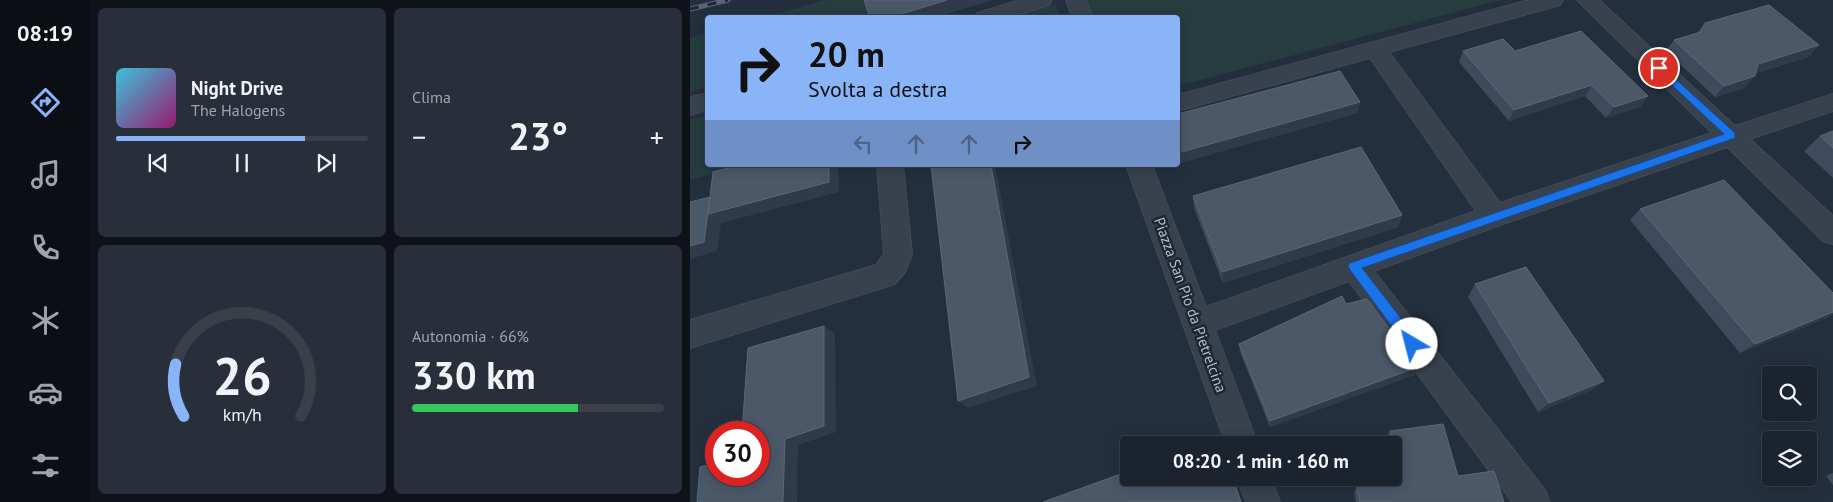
<!DOCTYPE html>
<html lang="it">
<meta charset="utf-8">
<style>
:root{--surface:#1b232e;--page:#282f3a;--text:#f1f3f6;--muted:#a0a4aa;--line:#39404a;--accent:#8ab4f8}
body{margin:0;font-family:"PT Sans",sans-serif;background:var(--page);color:var(--text);height:100vh;display:flex;flex-direction:column;font-size:19px;white-space:nowrap}
*{box-sizing:border-box;margin:0}
p{font-size:16px;color:var(--muted)}
.icon{flex:none;width:28px;height:28px;fill:none;stroke:currentColor;stroke-width:2;stroke-linecap:round;stroke-linejoin:round}
.map{position:relative;flex:1;overflow:hidden}
.sheet{display:flex;flex-direction:column;gap:8px;padding:8px;background:#0f1319;width:600px}
.sheet>*{flex:none}
.guide{position:absolute;left:15px;top:15px;width:475px;height:152px;border-radius:5px;box-shadow:0 2px 12px #0003,0 0 0 1px var(--line);background:#8ab4f8;color:#111;overflow:hidden}
.buttons{position:absolute;left:1072px;top:366px;display:grid;gap:10px}
.buttons a{display:grid;place-items:center;width:55px;height:55px;border-radius:5px;background:var(--surface);box-shadow:0 2px 12px #0003,0 0 0 1px var(--line);font-size:25px}
.speed{position:absolute;left:15px;top:421px;display:flex;gap:10px;font-size:25px;font-weight:700;text-align:center}
.speed>*{display:grid;place-content:center;width:65px;height:65px;border-radius:50%;background:var(--surface);box-shadow:0 2px 12px #0003,0 0 0 1px var(--line);line-height:1}
.speed .limit{border:8px solid #d22;background:#fff;color:#111}
.pin{position:absolute;display:grid;place-items:center;width:42px;height:42px;color:#fff;margin:-21px;border:2px solid #fff;border-radius:50%;box-shadow:0 1px 5px #0007}
.me{position:absolute;width:55px;margin:-28px;rotate:323deg;stroke-linejoin:round;filter:drop-shadow(0 0 4px #0008)}
.turn{display:flex;align-items:center;gap:18px;height:105px;padding:0 20px;font-size:22px}
.turn .icon{width:65px;height:65px;stroke-width:2.5}
.turn b{display:block;font-size:35px;line-height:42px}
.lanes{display:flex;align-items:center;height:48px;padding:0 20px;background:#0003;justify-content:center;gap:25px;direction:ltr}
.lanes .off{opacity:.35}
.big{font-size:38px;font-weight:800;line-height:1.1}
.sheet .tile{flex:1;display:flex;flex-direction:column;justify-content:center;gap:8px;min-width:0;padding:0 18px;border-radius:8px;background:var(--page)}
.sheet .dial{align-items:center;gap:0}
.dial svg{height:130px;overflow:visible;fill:none;stroke:var(--line);stroke-width:7;stroke-linecap:round;text-anchor:middle}
.dial text{fill:var(--text);stroke:none}
.song{display:flex;align-items:center;gap:15px}
.cover{width:60px;height:60px;border-radius:8px;background:linear-gradient(135deg,hsl(190 70% 55%),hsl(320 70% 35%))}
.played{height:5px;border-radius:2px;background:linear-gradient(90deg,var(--accent) 75%,var(--line) 75%)}
.keys{display:flex;justify-content:space-around;direction:ltr}
.heat{display:flex;justify-content:space-between;align-items:center;font-size:28px;direction:ltr}
.charge{height:8px;border-radius:4px;background:linear-gradient(90deg,#34c759 66%,var(--line) 0)}
.sheet .tiles{flex:1;display:grid;gap:8px;grid-template-columns:repeat(2,1fr)}
.trip{position:absolute;left:430px;top:436px;width:282px;height:50px;border-radius:5px;background:var(--surface);box-shadow:0 2px 12px #0003,0 0 0 1px var(--line);font-weight:800;line-height:50px;text-align:center}
main{display:flex;flex:1;min-height:0}
.dock{display:flex;flex-direction:column;width:90px;justify-content:space-around;align-items:center;background:#0b0e12;color:var(--muted)}
.dock .icon{width:35px;height:35px}
.dock .on{color:var(--accent)}
.dock b{font-size:22px;color:var(--text)}
.map>svg:first-child{display:block}
.green{fill:#263c3f}
.lines{fill:none;stroke-linecap:round;stroke-linejoin:round}
.minor-casing{stroke:#414a57;stroke-width:2}
.minor{fill:#38414e;fill-rule:evenodd}
.rail-casing{stroke:#5a6575;stroke-width:5}
.rail{stroke:#1d2633;stroke-width:3;stroke-dasharray:9;stroke-linecap:butt}
.wall{fill:#3f4b5c}
.shaded-wall{fill:#2f3b4b}
.building{fill:#4b5868;stroke:#5c6777}
.route{fill:#1a73e8;stroke:#114b97}
.labels{text-anchor:middle;stroke-width:5;stroke-linejoin:round;paint-order:stroke}
.street-label{font-size:15px;fill:#b4bcc9;stroke:#1d2633}
</style>
<main>
<nav class="dock">
<b>08:19</b>
<svg class="icon on" aria-label="directions" viewBox="0 0 24 24"><path d="M12 3l9 9-9 9-9-9zM9 14v-3h6M13 9l2 2-2 2"/></svg>
<svg class="icon" aria-label="music" viewBox="0 0 24 24"><path d="M9 18V5l10-2v13"/><circle cx="6" cy="18" r="3"/><circle cx="16" cy="16" r="3"/></svg>
<svg class="icon" aria-label="phone" viewBox="0 0 24 24"><path d="M5 4h4l2 5-3 2q2 4 5 5l2-3 5 2v4C11 20 4 13 5 4z"/></svg>
<svg class="icon" aria-label="climate" viewBox="0 0 24 24"><path d="M12 3v18M4 7l16 10M4 17L20 7"/></svg>
<svg class="icon" aria-label="car" viewBox="0 0 24 24"><path d="M5 17H2v-5l4-1 3-4h7l3 4 3 1v5h-3M9 17h6M6 11h13"/><circle cx="7" cy="17" r="2"/><circle cx="17" cy="17" r="2"/></svg>
<svg class="icon" aria-label="filters" viewBox="0 0 24 24"><path d="M4 7h16M4 17h16"/><circle cx="9" cy="7" r="2"/><circle cx="15" cy="17" r="2"/></svg>
</nav>
<section class="sheet">
<div class="tiles">
<div class="tile">
<div class="song"><i class="cover"></i><div><b>Night Drive</b><p>The Halogens</p></div></div>
<div class="played"></div>
<div class="keys"><svg class="icon" aria-label="previous" viewBox="0 0 24 24"><path d="M18 5L8 12l10 7zM5 5v14"/></svg><svg class="icon" aria-label="pause" viewBox="0 0 24 24"><path d="M8 5v14M16 5v14"/></svg><svg class="icon" aria-label="next" viewBox="0 0 24 24"><path d="M6 5l10 7-10 7zM19 5v14"/></svg></div>
</div>
<div class="tile"><p>Clima</p>
<div class="heat"><a>−</a><b class="big">23°</b><a>+</a></div>
</div>
<div class="tile dial"><svg viewBox="0 0 100 80">
<path d="M14 69A42 42 0 1 1 86 69"/>
<path d="M14 69A42 42 0 0 1 9 37" stroke="#8ab4f8"/>
<text x="50" y="56" font-size="32" font-weight="700">26</text>
<text x="50" y="72" font-size="11">km/h</text>
</svg></div>
<div class="tile"><p>Autonomia · 66%</p><b class="big">330 km</b><div class="charge"></div></div>
</div>
</section>
<div class="map">
<svg width="1143" height="502" viewBox="0 0 1143 502">
<rect width="100%" height="100%" fill="#242f3e"/>
<path class="green" d="M135,0H304L247,17L73,18Z
M397,0H811L488,86V18L404,17Z
M366,4L370,17H323Z
M17,33V87L0,92V38Z
M17,115L18,165H56L0,180V120Z"/>
<g class="lines">
<defs>
<path id="minor" d="M330,0H362L359,5L318,18H284L287,13Z
M376,0H396L403,18H382Z
M839,0H873L870,5L699,52L810,203L1022,133L887,0H909L1045,126L1143,94V111L1060,139L1143,216V244L1133,241L1037,147L813,224L684,271L855,490L860,502H822L659,281L525,330L568,445H536L436,165H462L516,307L786,211L680,58L488,111V95Z
M18,93V110L0,115V97Z
M187,165H213L222,254L215,272L205,284L0,348V320L186,265L194,254Z
M547,478H581L590,502H556Z"/>
</defs>
<use href="#minor" class="minor-casing"/>
<use href="#minor" class="minor"/>
<defs>
<path id="rail" d="M0,9L38,0"/>
</defs>
<use href="#rail" class="rail-casing"/>
<use href="#rail" class="rail"/>
</g>
<path class="wall" d="M1015,23L1119,57L1066,73L1055,88L1025,97L976,51L984,40L1007,33Z
M773,51H825L958,96L950,107L916,118L895,96L819,121L769,62Z
M1143,131V178L1114,151L1130,136Z
M503,196L712,215L708,227L533,283L504,208Z
M950,209L1139,317L1050,353L940,220Z
M785,284L914,381L902,390L848,412L778,297Z
M656,304L728,367L724,375L580,427L550,352L549,344Z
M700,431L768,476L814,502H666L664,492L667,487L706,482L704,470V445H698L696,437Z
M1143,473V485L1136,476Z"/>
<path class="shaded-wall" d="M257,0H300L243,18H198Z
M1129,45L1119,57L1058,75L1068,64Z
M1065,76L1055,88L1025,97L1034,86Z
M902,85L895,96L819,121L824,110Z
M958,96L950,107L916,118L924,107Z
M670,102L668,113L488,164V153Z
M139,165H148L149,192L31,223L27,251L0,259V246L20,197Z
M301,165H305L347,386L278,408L268,401Z
M712,215L708,227L533,283L532,272Z
M1143,312V314L1139,317L1050,353L1065,344Z
M134,326L145,334L146,432L108,445L107,502H93L95,439Z
M728,367L724,375L580,427V421Z
M914,381L902,390L848,412L859,403Z"/>
<path class="building" d="M174,0H257L198,18H180Z
M1079,5L1129,45L1068,64L1065,76L1034,86L984,40L1011,32L1015,23Z
M891,31L958,96L924,107L902,85L824,110L773,51L813,39L825,51Z
M650,71L670,102L488,153V114Z
M1143,131V148L1130,136Z
M671,147L712,215L532,272L503,196Z
M50,165H139V182L18,214L23,172Z
M241,165H301L339,377L268,401Z
M1034,180L1143,293V312L1065,344L950,209Z
M20,197L14,242L0,246V202Z
M836,267L914,381L859,403L785,284Z
M652,296L656,304L677,299L728,367L580,421L549,344Z
M134,326V426L95,439L93,502H7L10,467L26,462V475H69V432H52L58,348Z
M753,424L768,476L804,471L814,502H670L667,487L711,481L704,445H703L700,431Z
M529,437L532,445H508Z
M439,471V478H543L551,502H353Z"/>
<path class="route" d="M969,64L1045,133V138L672,268L727,339L729,344L727,348L722,349L718,348L660,270L658,266L660,263L1034,134L966,70L964,68Z"/>
<g class="labels">
<g class="street-label">
<text transform="translate(500 305) rotate(70)" y="5">Piazza San Pio da Pietrelcina</text>
</g>
</g>
</svg>
<div class="buttons">
<a><svg class="icon" aria-label="search" viewBox="0 0 24 24"><circle cx="10" cy="10" r="6"/><path d="M15 15l6 6"/></svg></a>
<a><svg class="icon" aria-label="layers" viewBox="0 0 24 24"><path d="M12 4l9 5-9 5-9-5zM3 14l9 5 9-5"/></svg></a>
</div>
<div class="speed"><div class="limit">30</div></div>
<div class="pin" style="left:969px;top:68px;background:#d93025"><svg class="icon" aria-label="arrive" viewBox="0 0 24 24"><path d="M6 21V4h12l-3 4 3 4H6"/></svg></div>
<svg class="me" style="left:722px;top:344px" viewBox="-20 -20 40 40"><circle r="19" fill="#fff"/><path d="M0-13L10 11 0 6-10 11z" fill="#1a73e8"/></svg>
<div class="trip">08:20 · 1 min · 160 m</div>
<div class="guide">
<div class="turn"><svg class="icon" aria-label="right" viewBox="0 0 24 24"><path d="M7 20v-9h11M14 6l5 5-5 5"/></svg><div><b>20 m</b>Svolta a destra</div></div>
<div class="lanes"><svg class="icon off" aria-label="left" viewBox="0 0 24 24"><path d="M17 20v-9H6M10 6l-5 5 5 5"/></svg><svg class="icon off" aria-label="ahead" viewBox="0 0 24 24"><path d="M12 20V5M6 11l6-6 6 6"/></svg><svg class="icon off" aria-label="ahead" viewBox="0 0 24 24"><path d="M12 20V5M6 11l6-6 6 6"/></svg><svg class="icon" aria-label="right" viewBox="0 0 24 24"><path d="M7 20v-9h11M14 6l5 5-5 5"/></svg></div>
</div>
</div>
</main>
